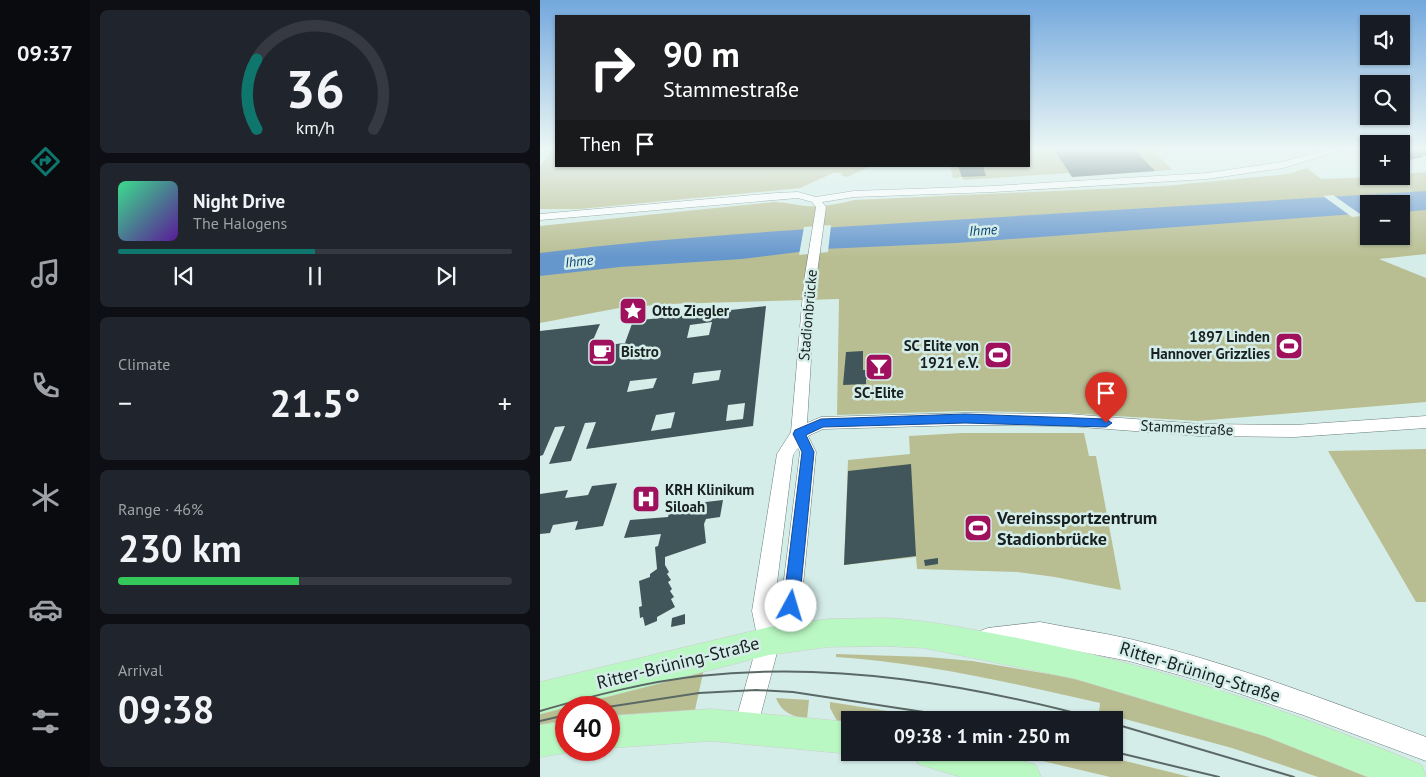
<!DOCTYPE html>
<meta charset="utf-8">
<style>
:root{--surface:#171b24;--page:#20242c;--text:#f1f3f6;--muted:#9ea1a6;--line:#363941;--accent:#0f766e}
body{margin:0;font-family:"PT Sans",sans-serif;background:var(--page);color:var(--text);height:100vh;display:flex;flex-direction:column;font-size:19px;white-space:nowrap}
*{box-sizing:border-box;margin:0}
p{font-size:16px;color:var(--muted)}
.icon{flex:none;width:28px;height:28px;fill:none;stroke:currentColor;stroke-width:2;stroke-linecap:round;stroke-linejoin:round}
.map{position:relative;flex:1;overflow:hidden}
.drawer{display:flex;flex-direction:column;gap:10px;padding:10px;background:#0d0f14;width:450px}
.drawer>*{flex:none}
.banner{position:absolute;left:15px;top:15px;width:475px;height:152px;border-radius:0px;box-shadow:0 1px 4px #0004;background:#202124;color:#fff;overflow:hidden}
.tools{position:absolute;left:820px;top:15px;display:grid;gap:10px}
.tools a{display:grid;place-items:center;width:50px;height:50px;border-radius:0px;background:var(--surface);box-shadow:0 1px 4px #0004;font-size:25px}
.speed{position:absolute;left:15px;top:696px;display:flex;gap:10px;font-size:25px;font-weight:700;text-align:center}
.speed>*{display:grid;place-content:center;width:65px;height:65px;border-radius:50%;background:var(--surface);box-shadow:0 1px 4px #0004;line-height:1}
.speed .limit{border:8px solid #d22;background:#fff;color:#111}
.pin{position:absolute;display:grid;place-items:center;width:42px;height:42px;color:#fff;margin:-51px -21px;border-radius:50% 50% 50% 0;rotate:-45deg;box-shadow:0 0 5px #0007}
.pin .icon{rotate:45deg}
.me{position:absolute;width:55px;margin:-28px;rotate:6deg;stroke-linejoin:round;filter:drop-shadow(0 0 4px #0008)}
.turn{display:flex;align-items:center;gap:18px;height:105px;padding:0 25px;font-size:22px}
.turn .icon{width:65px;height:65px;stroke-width:2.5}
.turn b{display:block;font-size:35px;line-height:42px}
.then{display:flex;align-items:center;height:48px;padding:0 25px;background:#0003;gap:10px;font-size:19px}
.big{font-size:38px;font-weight:600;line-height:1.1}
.drawer .widget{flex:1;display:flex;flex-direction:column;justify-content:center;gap:8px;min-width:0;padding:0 18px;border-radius:8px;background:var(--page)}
.drawer .dial{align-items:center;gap:0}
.dial svg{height:130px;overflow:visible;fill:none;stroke:var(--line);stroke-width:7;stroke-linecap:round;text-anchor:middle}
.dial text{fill:var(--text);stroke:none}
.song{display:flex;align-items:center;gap:15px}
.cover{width:60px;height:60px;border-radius:8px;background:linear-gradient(135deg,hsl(150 70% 55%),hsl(270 70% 35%))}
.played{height:5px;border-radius:2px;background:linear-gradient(90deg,var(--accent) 50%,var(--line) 50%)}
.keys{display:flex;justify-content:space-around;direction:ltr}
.heat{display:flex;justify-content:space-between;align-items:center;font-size:28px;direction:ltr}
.charge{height:8px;border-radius:4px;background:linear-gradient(90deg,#34c759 46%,var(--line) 0)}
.trip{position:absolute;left:301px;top:711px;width:282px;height:50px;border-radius:0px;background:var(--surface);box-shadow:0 1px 4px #0004;font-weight:600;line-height:50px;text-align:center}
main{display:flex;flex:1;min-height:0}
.tabs{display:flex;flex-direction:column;width:90px;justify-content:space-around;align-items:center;background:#090b0e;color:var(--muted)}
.tabs .icon{width:35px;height:35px}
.tabs .on{color:var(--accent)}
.tabs b{font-size:22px;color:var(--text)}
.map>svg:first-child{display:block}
.green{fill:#b9be92;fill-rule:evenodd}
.water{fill:#6596cc}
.pier{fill:#d5ede9}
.building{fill:#41565b;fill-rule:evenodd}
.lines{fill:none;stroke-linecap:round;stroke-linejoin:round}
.minor-casing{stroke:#687e7a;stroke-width:1}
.major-casing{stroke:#cccece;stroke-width:1}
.minor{fill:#fff;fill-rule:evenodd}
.major{fill:#b9f8c2;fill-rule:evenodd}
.tram{stroke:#5b6966;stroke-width:2}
.route{fill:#1a73e8;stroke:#114b97}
.labels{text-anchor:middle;stroke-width:5;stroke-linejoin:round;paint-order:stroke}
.far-water-label{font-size:14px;font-style:italic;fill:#094072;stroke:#d5ede9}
.poi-label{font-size:15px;font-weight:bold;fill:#18211f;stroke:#d5ede9;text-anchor:start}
.street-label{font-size:15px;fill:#18211f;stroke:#d5ede9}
.near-poi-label{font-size:18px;font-weight:bold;fill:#18211f;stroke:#d5ede9;text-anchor:start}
.near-street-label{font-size:18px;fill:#18211f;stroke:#d5ede9}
</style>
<main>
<nav class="tabs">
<b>09:37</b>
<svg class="icon on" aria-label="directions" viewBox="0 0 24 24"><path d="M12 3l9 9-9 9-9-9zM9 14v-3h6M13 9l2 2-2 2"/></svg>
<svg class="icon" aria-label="music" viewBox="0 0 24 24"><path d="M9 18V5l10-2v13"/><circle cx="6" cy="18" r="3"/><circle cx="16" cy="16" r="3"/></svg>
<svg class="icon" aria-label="phone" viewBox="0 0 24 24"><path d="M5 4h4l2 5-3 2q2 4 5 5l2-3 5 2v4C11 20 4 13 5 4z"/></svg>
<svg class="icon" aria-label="climate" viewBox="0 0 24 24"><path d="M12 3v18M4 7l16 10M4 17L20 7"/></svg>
<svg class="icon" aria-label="car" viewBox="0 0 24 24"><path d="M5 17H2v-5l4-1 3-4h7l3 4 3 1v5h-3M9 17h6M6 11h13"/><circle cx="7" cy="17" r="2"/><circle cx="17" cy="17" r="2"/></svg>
<svg class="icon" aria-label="filters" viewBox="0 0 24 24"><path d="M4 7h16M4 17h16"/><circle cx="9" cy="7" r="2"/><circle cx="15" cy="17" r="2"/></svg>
</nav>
<section class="drawer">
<div class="widget dial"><svg viewBox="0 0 100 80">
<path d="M14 69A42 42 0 1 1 86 69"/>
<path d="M14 69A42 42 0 0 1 14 26" stroke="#0f766e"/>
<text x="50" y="56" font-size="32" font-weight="700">36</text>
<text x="50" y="72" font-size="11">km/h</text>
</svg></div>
<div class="widget">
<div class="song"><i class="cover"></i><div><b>Night Drive</b><p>The Halogens</p></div></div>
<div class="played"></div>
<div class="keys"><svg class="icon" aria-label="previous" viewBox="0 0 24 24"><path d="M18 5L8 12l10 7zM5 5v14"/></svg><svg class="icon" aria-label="pause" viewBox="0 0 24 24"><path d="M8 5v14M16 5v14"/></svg><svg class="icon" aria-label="next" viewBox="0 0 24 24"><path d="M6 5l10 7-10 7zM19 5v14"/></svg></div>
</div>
<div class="widget"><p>Climate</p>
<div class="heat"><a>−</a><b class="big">21.5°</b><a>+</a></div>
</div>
<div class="widget"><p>Range · 46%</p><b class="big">230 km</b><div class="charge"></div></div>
<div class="widget"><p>Arrival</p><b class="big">09:38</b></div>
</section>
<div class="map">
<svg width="886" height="777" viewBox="0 0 886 777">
<rect width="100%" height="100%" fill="#d5ede9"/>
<path class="green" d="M14,148H16V166H331L307,177L301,175L302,173H293L260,188L40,209H0V166Z
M489,148H611L632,170L532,177L529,173L423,180L422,177L413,178L410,166H489Z
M767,168L781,179L861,176V174L886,172V254L839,259L886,278V402L658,421L526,413L424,411L297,415L299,299L127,304L79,308L0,323V226L234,202C245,202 255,205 266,206C281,207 299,204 314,200L624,186L748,174ZM829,204H861V236H829Z
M422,433H544L549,456H556L581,590L515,577L477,572L377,569L376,557L304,565L308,460L370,454L369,436Z
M886,449V602H876L788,451Z
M296,654L388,657L432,661L527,677L675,716L828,777H778L692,748L559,712L560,703C473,683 385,663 296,657Z
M165,664L155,710L69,717V708H26V722L0,726V705Z
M236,698L269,700L267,719C252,716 242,713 236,698Z
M290,702L405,720H310V723L297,721L290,708Z
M469,753H553L650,777H570Z"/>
<path class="water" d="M886,191V210L861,212V204H829V213L416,243L283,249L202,259L80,267L0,276V253C93,241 188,235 281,228Z"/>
<path class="pier" d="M793,195L823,216L812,217L783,196Z
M291,225L288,252L259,255L264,227Z"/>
<path class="building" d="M513,148H593L615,171L532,177Z
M867,148H886V156L881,155L884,157L869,160L861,157V149L871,150Z
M418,166H443L446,176L422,177Z
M226,306L213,426L46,449L56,422L45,423L31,461L9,464L25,426L15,427L3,455L0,456V331L60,324L50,347L85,343L93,321ZM172,322L169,335L147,338L150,325ZM181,370L179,380L152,384L154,373ZM117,378L113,388L87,392L90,381ZM205,403L203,419L186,421L188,405ZM135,412L131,428L111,431L116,415Z
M323,351V370H326V364L352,362V377L326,379V384L303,385L306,352Z
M371,464L376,556L304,565L308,471Z
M77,483L63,526L35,530L38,521L13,525L10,533L0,534V494L28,490L25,498L48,495L52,486Z
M183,500L180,517L166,519L164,524L166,543L125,557V565L129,572L127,574L131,580L128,582L132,589L130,591L134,597L131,599L135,607L117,617V621L105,626L103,617L100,618L99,607L102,606L99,581L110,577V574L117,569L115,547L118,546L121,534L84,538L90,520L128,517L131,506Z
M398,558V564L385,566L384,560Z
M145,614V624L131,627L132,618Z"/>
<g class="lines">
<defs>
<path id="minor" d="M0,148H6L0,154Z
M793,148H808L743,168L667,179L453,192L314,197L282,202L286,207L276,281L267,423L281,417L425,413L528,414L660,424L755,425L886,416V428L755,437L660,436L528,426L425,425L283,429L268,436L276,452L261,606L239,645L215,736L206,739L197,736L194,727L218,641L212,611L237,454L251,432L264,281L276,207L272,202L258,198L0,220V214L236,193L258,192L276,197L314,191L453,186L667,173L742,162ZM258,448L260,452L241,603L233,615L253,455Z
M500,622C530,628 560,632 590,639C691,663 789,701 886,737V761L763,715L668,683L589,661L500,644L448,650L440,647L437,639L440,631L448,628Z"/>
<path id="major" d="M345,618C389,620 429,629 472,637C613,664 750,710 882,765L886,777H828L725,736L536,679L384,648L345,646L288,647L229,655L0,714V682L229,627L288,619Z
M171,709L310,722V752H314L310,754L171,741L69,748V716Z
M26,721V750H34L26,753L0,757V725Z
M374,752H455L496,765L501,777H421L378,764Z"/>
</defs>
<use href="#minor" class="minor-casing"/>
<use href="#major" class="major-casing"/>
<use href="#minor" class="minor"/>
<use href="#major" class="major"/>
<path class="tram" d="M61,708L159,693L216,690L253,692L436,720
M0,711C52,696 105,682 159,676C295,661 431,685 562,720
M0,721L26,715
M575,724L754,777
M575,752L679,777"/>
</g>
<linearGradient id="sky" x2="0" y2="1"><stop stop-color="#73a8dd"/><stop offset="0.58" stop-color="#ecf7f5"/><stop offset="1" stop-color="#ecf7f5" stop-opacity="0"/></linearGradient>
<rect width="886" height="257" fill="url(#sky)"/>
<path class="route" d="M425,414L566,419L572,423L566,427L425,423L283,427L266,435L274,452L259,606L257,611L251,613L246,611L243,606L262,452L253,434L255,430L281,419Z"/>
<defs>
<symbol id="sight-square" viewBox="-11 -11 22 22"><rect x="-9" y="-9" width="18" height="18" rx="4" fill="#9f115d" stroke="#d5ede9"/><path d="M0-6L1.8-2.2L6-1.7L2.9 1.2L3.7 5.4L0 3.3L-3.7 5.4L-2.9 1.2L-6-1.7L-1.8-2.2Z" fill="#fff"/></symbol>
<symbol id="stadium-square" viewBox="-11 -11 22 22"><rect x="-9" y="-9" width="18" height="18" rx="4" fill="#9f115d" stroke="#d5ede9"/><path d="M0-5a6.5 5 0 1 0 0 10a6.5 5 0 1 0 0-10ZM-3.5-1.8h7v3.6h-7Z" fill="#fff"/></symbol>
<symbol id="cafe-square" viewBox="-11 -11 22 22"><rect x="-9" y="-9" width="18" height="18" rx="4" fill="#9f115d" stroke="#d5ede9"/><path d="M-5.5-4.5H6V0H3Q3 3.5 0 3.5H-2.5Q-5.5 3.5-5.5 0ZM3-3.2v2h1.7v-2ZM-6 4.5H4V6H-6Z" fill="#fff"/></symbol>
<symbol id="bar-square" viewBox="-11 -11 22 22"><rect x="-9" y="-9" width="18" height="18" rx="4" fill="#9f115d" stroke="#d5ede9"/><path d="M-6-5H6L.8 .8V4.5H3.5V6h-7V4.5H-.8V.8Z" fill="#fff"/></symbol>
<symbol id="hospital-square" viewBox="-11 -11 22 22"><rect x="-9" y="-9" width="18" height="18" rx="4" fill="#9f115d" stroke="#d5ede9"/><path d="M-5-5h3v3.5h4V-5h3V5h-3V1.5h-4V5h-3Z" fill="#fff"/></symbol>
</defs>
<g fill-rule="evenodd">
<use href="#sight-square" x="77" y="295" width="32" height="32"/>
<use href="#stadium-square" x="733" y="330" width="32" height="32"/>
<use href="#cafe-square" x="46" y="336" width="32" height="32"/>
<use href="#stadium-square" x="442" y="339" width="32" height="32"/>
<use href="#bar-square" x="323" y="351" width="32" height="32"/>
<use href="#hospital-square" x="90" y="483" width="32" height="32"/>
<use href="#stadium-square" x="422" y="512" width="32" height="32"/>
</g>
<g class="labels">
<g class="far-water-label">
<text transform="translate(443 230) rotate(-4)" y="5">Ihme</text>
<text transform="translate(39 261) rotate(-6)" y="5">Ihme</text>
</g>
<g class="poi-label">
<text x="112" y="316">Otto Ziegler</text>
<text x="730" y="342" text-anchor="end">1897 Linden<tspan x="730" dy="17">Hannover Grizzlies</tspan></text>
<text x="439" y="351" text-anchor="end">SC Elite von<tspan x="439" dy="17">1921 e.V.</tspan></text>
<text x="81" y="357">Bistro</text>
<text x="339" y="398" text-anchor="middle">SC-Elite</text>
<text x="125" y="495">KRH Klinikum<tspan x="125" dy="17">Siloah</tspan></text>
</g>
<g class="street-label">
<text transform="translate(268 315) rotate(-85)" y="5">Stadionbrücke</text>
<text transform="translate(647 428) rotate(3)" y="5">Stammestraße</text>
</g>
<g class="near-poi-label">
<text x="457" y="524">Vereinssportzentrum<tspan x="457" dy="21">Stadionbrücke</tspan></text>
</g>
<g class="near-street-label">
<text transform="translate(138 663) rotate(-14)" y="6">Ritter-Brüning-Straße</text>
<text transform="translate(660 672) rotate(17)" y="6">Ritter-Brüning-Straße</text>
</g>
</g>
</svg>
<div class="tools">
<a><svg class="icon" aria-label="sound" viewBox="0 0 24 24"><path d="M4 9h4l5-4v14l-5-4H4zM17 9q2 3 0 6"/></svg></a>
<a><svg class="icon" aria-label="search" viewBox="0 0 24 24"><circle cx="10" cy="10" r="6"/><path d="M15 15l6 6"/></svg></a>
<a>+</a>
<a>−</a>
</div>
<div class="speed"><div class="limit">40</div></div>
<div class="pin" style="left:566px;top:423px;background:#d93025"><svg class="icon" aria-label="arrive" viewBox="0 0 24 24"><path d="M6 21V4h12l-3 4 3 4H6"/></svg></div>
<svg class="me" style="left:251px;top:606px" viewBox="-20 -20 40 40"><circle r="19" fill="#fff"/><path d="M0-13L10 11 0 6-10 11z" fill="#1a73e8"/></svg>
<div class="trip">09:38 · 1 min · 250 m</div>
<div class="banner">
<div class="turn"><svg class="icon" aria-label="right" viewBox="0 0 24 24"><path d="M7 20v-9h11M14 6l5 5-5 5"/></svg><div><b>90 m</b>Stammestraße</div></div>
<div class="then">Then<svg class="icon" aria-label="arrive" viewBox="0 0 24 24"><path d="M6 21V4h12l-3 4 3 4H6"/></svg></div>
</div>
</div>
</main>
